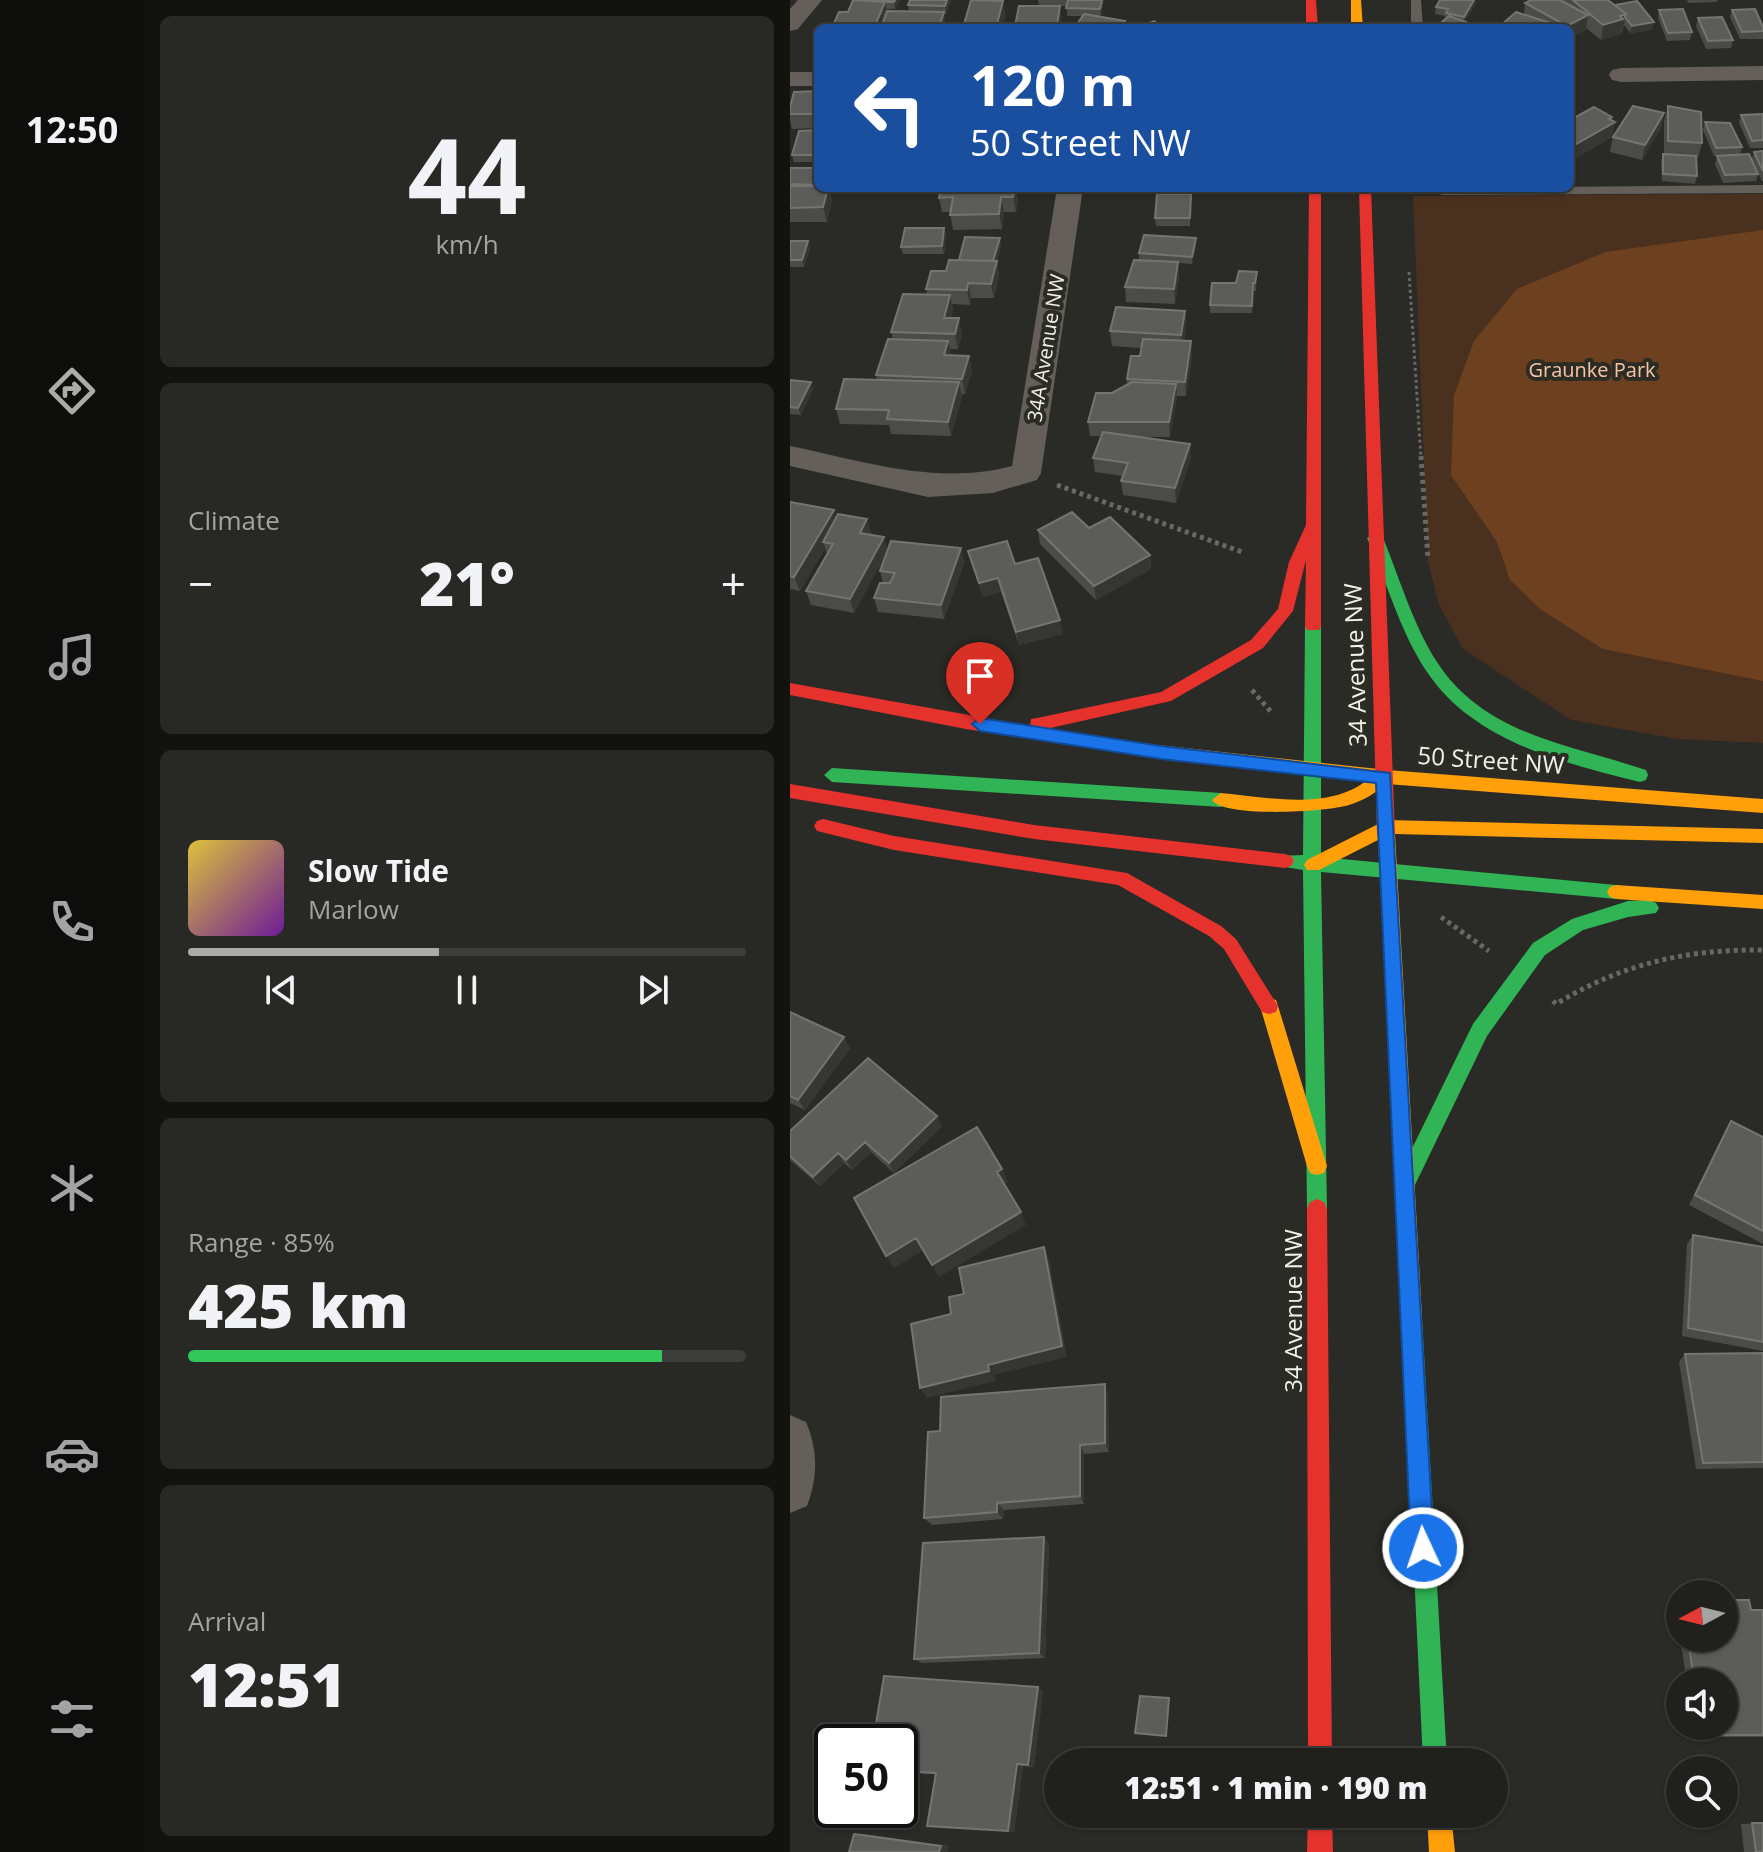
<!DOCTYPE html>
<meta charset="utf-8">
<style>
:root{--surface:#20201c;--page:#282825;--text:#f1f3f6;--muted:#a2a3a3;--line:#3d3e3b;--accent:#abaca7}
body{margin:0;font-family:"Open Sans",sans-serif;background:var(--page);color:var(--text);height:100vh;display:flex;flex-direction:column;font-size:30px;white-space:nowrap}
*{box-sizing:border-box;margin:0}
p{font-size:26px;color:var(--muted)}
.icon{flex:none;width:44px;height:44px;fill:none;stroke:currentColor;stroke-width:2;stroke-linecap:round;stroke-linejoin:round}
.map{position:relative;flex:1;overflow:hidden}
.side{display:flex;flex-direction:column;gap:16px;padding:16px;background:#12120f;width:646px}
.side>*{flex:none}
.top-card{position:absolute;left:24px;top:24px;width:760px;height:168px;border-radius:12px;box-shadow:0 2px 6px #0004,0 0 0 2px var(--line);background:#1a4fa0;color:#fff;overflow:hidden}
.needle{width:52px;rotate:263deg}
.tools{position:absolute;left:876px;top:1580px;display:grid;gap:16px}
.tools a{display:grid;place-items:center;width:72px;height:72px;border-radius:50%;background:var(--surface);box-shadow:0 2px 6px #0004,0 0 0 2px var(--line);font-size:40px}
.speed{position:absolute;left:24px;top:1724px;display:flex;gap:16px;font-size:40px;font-weight:700;text-align:center}
.speed>*{display:grid;place-content:center;width:104px;height:104px;border-radius:50%;background:var(--surface);box-shadow:0 2px 6px #0004,0 0 0 2px var(--line);line-height:1}
.speed .limit{border:4px solid #111;border-radius:12px;background:#fff;color:#111}
.pin{position:absolute;display:grid;place-items:center;width:68px;height:68px;color:#fff;margin:-82px -34px;border-radius:50% 50% 50% 0;rotate:-45deg;box-shadow:0 0 8px #0007}
.pin .icon{rotate:45deg}
.me{position:absolute;width:88px;margin:-44px;rotate:357deg;stroke-linejoin:round;filter:drop-shadow(0 0 6px #0008)}
.turn{display:flex;align-items:center;gap:28px;height:168px;padding:0 24px;font-size:36px}
.turn .icon{width:104px;height:104px;stroke-width:2.5}
.turn b{display:block;font-size:56px;line-height:68px}
.big{font-size:60px;font-weight:800;line-height:1.1}
.side .card{flex:1;display:flex;flex-direction:column;justify-content:center;gap:12px;min-width:0;padding:0 28px;border-radius:12px;background:var(--page)}
.side .dial{align-items:center;gap:0}
.dial b{font-size:104px;line-height:1}
.song{display:flex;align-items:center;gap:24px}
.cover{width:96px;height:96px;border-radius:12px;background:linear-gradient(135deg,hsl(50 70% 55%),hsl(280 70% 35%))}
.played{height:8px;border-radius:4px;background:linear-gradient(90deg,var(--accent) 45%,var(--line) 45%)}
.keys{display:flex;justify-content:space-around;direction:ltr}
.heat{display:flex;justify-content:space-between;align-items:center;font-size:44px;direction:ltr}
.charge{height:12px;border-radius:6px;background:linear-gradient(90deg,#34c759 85%,var(--line) 0)}
.trip{position:absolute;left:254px;top:1748px;width:464px;height:80px;border-radius:40px;background:var(--surface);box-shadow:0 2px 6px #0004,0 0 0 2px var(--line);font-weight:800;line-height:80px;text-align:center}
main{display:flex;flex:1;min-height:0}
.tabs{display:flex;flex-direction:column;width:144px;justify-content:space-around;align-items:center;background:#0d0d0b;color:var(--muted)}
.tabs .icon{width:56px;height:56px}
.tabs .current{color:var(--accent)}
.tabs b{font-size:36px;color:var(--text)}
.map>svg:first-child{display:block}
.green{fill:#4a301f}
.forest{fill:#6d401f}
.lines{fill:none;stroke-linecap:round;stroke-linejoin:round}
.path-far1{stroke:#6b6862;stroke-width:3;stroke-dasharray:3 3;stroke-linecap:butt}
.path{stroke:#6b6862;stroke-width:5;stroke-dasharray:4 4;stroke-linecap:butt}
.lane{fill:#646059;fill-rule:evenodd}
.street{fill:#646059;fill-rule:evenodd}
.fast{fill:#30b455;fill-rule:evenodd}
.slow{fill:#ff9f0a;fill-rule:evenodd}
.jam{fill:#e5322d;fill-rule:evenodd}
.wall{fill:#4b4c48}
.shaded-wall{fill:#363733}
.building{fill:#5c5d5a;stroke:#747571;stroke-width:2}
.route{fill:#1a73e8;stroke:#114b97;stroke-width:2}
.labels{text-anchor:middle;stroke-width:8;stroke-linejoin:round;paint-order:stroke}
.far-street-label{font-size:20px;fill:#f1f2ec;stroke:#2c2c24}
.far-park-label{font-size:20px;fill:#f7c4a6;stroke:#2c2c24}
.street-label{font-size:24px;fill:#f1f2ec;stroke:#2c2c24}
</style>
<main>
<nav class="tabs">
<b>12:50</b>
<svg class="icon current" aria-label="directions" viewBox="0 0 24 24"><path d="M12 3l9 9-9 9-9-9zM9 14v-3h6M13 9l2 2-2 2"/></svg>
<svg class="icon" aria-label="music" viewBox="0 0 24 24"><path d="M9 18V5l10-2v13"/><circle cx="6" cy="18" r="3"/><circle cx="16" cy="16" r="3"/></svg>
<svg class="icon" aria-label="phone" viewBox="0 0 24 24"><path d="M5 4h4l2 5-3 2q2 4 5 5l2-3 5 2v4C11 20 4 13 5 4z"/></svg>
<svg class="icon" aria-label="climate" viewBox="0 0 24 24"><path d="M12 3v18M4 7l16 10M4 17L20 7"/></svg>
<svg class="icon" aria-label="car" viewBox="0 0 24 24"><path d="M5 17H2v-5l4-1 3-4h7l3 4 3 1v5h-3M9 17h6M6 11h13"/><circle cx="7" cy="17" r="2"/><circle cx="17" cy="17" r="2"/></svg>
<svg class="icon" aria-label="filters" viewBox="0 0 24 24"><path d="M4 7h16M4 17h16"/><circle cx="9" cy="7" r="2"/><circle cx="15" cy="17" r="2"/></svg>
</nav>
<section class="side">
<div class="card dial"><b>44</b><p>km/h</p></div>
<div class="card"><p>Climate</p>
<div class="heat"><a>−</a><b class="big">21°</b><a>+</a></div>
</div>
<div class="card">
<div class="song"><i class="cover"></i><div><b>Slow Tide</b><p>Marlow</p></div></div>
<div class="played"></div>
<div class="keys"><svg class="icon" aria-label="previous" viewBox="0 0 24 24"><path d="M18 5L8 12l10 7zM5 5v14"/></svg><svg class="icon" aria-label="pause" viewBox="0 0 24 24"><path d="M8 5v14M16 5v14"/></svg><svg class="icon" aria-label="next" viewBox="0 0 24 24"><path d="M6 5l10 7-10 7zM19 5v14"/></svg></div>
</div>
<div class="card"><p>Range · 85%</p><b class="big">425 km</b><div class="charge"></div></div>
<div class="card"><p>Arrival</p><b class="big">12:51</b></div>
</section>
<div class="map">
<svg width="973" height="1852" viewBox="0 0 973 1852">
<rect width="100%" height="100%" fill="#2a2a26"/>
<path class="green" d="M973,194V743L887,739L781,720L673,649L649,605L638,561L623,196Z"/>
<path class="forest" d="M973,230V681L813,649L750,609L720,580L707,542L661,475L664,395L684,341L727,289L815,252Z"/>
<g class="lines">
<path class="path-far1" d="M619,272L631,458"/>
<path class="path" d="M631,456L638,558
M267,485L452,552
M462,690L482,713
M651,917L699,951
M763,1001L766,1004C831,964 897,949 973,950"/>
<path class="lane" d="M621,0H631L633,28H621Z
M973,185V193L652,195L638,188Z"/>
<path class="street" d="M8,0H32L8,29L0,31V9Z
M973,66V80L831,82L822,80L819,75L822,70L831,68Z
M0,72H28V86H0Z
M267,188H293L251,473L247,480L203,493L138,497L0,466V446C73,461 147,486 222,466Z
M0,1415L16,1422C28,1450 28,1477 17,1506L0,1513Z"/>
<path class="fast" d="M585,533L593,538C610,579 623,625 647,662C694,735 781,745 856,770L858,775L856,780L850,782C774,763 684,742 637,672C610,632 597,582 577,538Z
M523,620L531,626V857L826,885L832,887L835,892L832,897L826,899L531,872L537,1209L534,1216L527,1219L520,1216L517,1209L513,870L489,866L486,861L489,856L513,855L515,626Z
M42,768L431,793L440,800L431,807L42,782L34,775Z
M860,900L866,903L869,908L866,913L838,917L793,930L755,955L697,1036L623,1189L616,1191L609,1189L606,1182L609,1175L683,1024L743,943L782,919L838,901Z
M622,1307L629,1310L632,1317L657,1762H633L612,1317L615,1310Z"/>
<path class="slow" d="M561,0H571L573,28H561Z
M368,745L597,770L973,799V813L597,784C585,793 573,801 559,805C537,812 434,818 422,800L431,793C476,797 537,811 576,781L368,759L360,752Z
M596,820L973,829V843L605,834L632,1317L629,1324L622,1327L615,1324L612,1317L588,840L529,870H517L514,865L517,860Z
M826,885L973,895V909L826,899L820,897L817,892L820,887Z
M479,998L486,1000L488,1006L537,1166L534,1173L527,1175L520,1173L517,1166L470,1006L472,1000Z
M637,1814H661L665,1852H639Z"/>
<path class="jam" d="M516,0H526L528,28H516Z
M519,188H531V626L529,630H517L515,626L516,560L503,611L473,648L381,701L256,729L368,745L376,752L368,759L176,729L0,695V683L240,726L241,719L247,718L371,692L461,640L488,609L499,562L516,525Z
M569,188H581L605,834L602,839H590L587,834Z
M0,784L244,825L495,854L501,856L504,861L501,866L495,868L244,839L0,798Z
M33,819L104,836L337,873L431,926L446,939L488,1006L486,1012L479,1014L472,1012L434,949L419,936L328,885L104,850L27,831L24,826L27,821Z
M527,1199L534,1202L537,1209L542,1762H518L517,1209L520,1202Z
M518,1814H542L543,1852H517Z"/>
</g>
<path class="wall" d="M69,0H110L105,9H97V11L119,12L118,5L120,0H161L156,14H154L156,28H42Z
M248,0H314L311,16H304L335,28H285L293,16H277V6H249Z
M650,0H686L675,22L687,26L686,28H645L655,19V16L645,14L646,7Z
M741,0H818L862,30L840,33L834,25L831,34L811,40L796,28V30L780,28H711V25L734,14L735,3Z
M897,0H928L927,2L898,3Z
M869,10L902,32L900,40L877,41L868,18Z
M942,10L973,27V39H950L940,17Z
M908,18L943,40L941,48L916,49L906,26Z
M272,21L270,28H226L225,26Z
M28,91V128L2,129L0,121V107Z
M780,100L785,105L783,118L822,117L821,120L825,122L822,137L784,159L780,156Z
M878,106L912,143L908,158H906L907,176L905,184L872,181L871,162L873,154H874V121Z
M874,113L871,128L852,160L820,152L823,137Z
M973,114V148H960L949,123L951,115Z
M915,122L952,147L950,155L968,174L966,181L933,183L925,164L927,156H924L913,130Z
M28,130V162H4L2,155Z
M973,151V181H972L962,159L964,152Z
M0,168H28V188H39L42,200L37,222H0Z
M226,188L228,199L226,212H214L212,229L163,230L160,212H152L149,198Z
M366,188H398V192H366Z
M401,194L400,226H366L365,218Z
M154,228L156,235L154,254H113L111,247Z
M406,238V246L402,264L388,263L389,277L385,304L336,302L335,287L349,260V253Z
M0,241H18L20,248L14,267H0Z
M211,246L207,261L209,276L204,298H181L180,305L162,304L163,310L161,318L172,333L168,349H160L161,355L179,356L182,371L175,394H171L172,396L161,436L101,434L99,425L50,424L46,409L87,379L86,375L103,339L101,332L137,294L136,289L169,260Z
M467,272L466,291H463L462,313H420V305L446,283Z
M395,311L396,325L394,341H401L402,356L396,396H387L380,437H344L401,458L386,503L333,495L331,481L333,476L305,472L303,458L312,436H300L298,422L322,393L337,385V379L350,356L351,348L322,346L320,331Z
M0,380L23,389L11,415L0,414Z
M0,502L44,510L46,518L82,534L81,535L98,551L171,548L174,563L154,619L88,612L84,598L93,583L90,571L96,554L64,613L21,605L16,591L37,555L35,548L10,591L0,589Z
M299,528L360,555L361,569L306,600L250,544L248,530Z
M178,551L273,634L229,645L211,592L193,597Z
M0,1012L60,1048L15,1110L0,1103Z
M147,1116L152,1126L104,1173L81,1152L62,1170L54,1163L30,1186L0,1160V1131Z
M941,1121L973,1137V1244L899,1205L935,1131Z
M903,1235L973,1247V1351L892,1336L897,1244Z
M973,1353V1468L906,1469L889,1362L895,1354Z
M315,1384L318,1394L319,1452L294,1454V1504L214,1510L213,1519L142,1525L134,1518L150,1431Z
M254,1537L259,1544L255,1658L132,1663L124,1659Z
M890,1602V1636L886,1605Z
M961,1610H973V1737H904L903,1726H934V1682H897L890,1638H934Z
M248,1687L253,1691L244,1767L233,1766L224,1832L137,1826L145,1774L110,1772V1742Z
M973,1823V1852H954L951,1824Z
M64,1834H74L159,1846L157,1852H59Z"/>
<path class="shaded-wall" d="M105,0H110L105,9L104,2Z
M157,0H161L156,14L155,6Z
M312,0H314L311,16L310,9Z
M684,0H686V3L674,24V17Z
M213,1L216,15L212,28H206Z
M95,2L98,16L93,28H84Z
M270,6L272,21L270,28H267Z
M154,12L156,28H149Z
M836,14L833,29H831V34L811,40L813,25L830,16Z
M798,15L796,30L780,38V28H777V26Z
M864,22L862,30L840,33L842,26Z
M785,105L782,120L780,124V106Z
M874,113L871,128L852,160L855,145Z
M822,117L821,125L825,122L822,137L784,159L786,144Z
M37,188H39L42,200L37,222L33,207Z
M225,188H226L228,199L226,212L223,197Z
M211,197L214,212L212,229L209,214Z
M154,228L156,235L154,254L152,246Z
M210,238L211,246L204,271L203,264Z
M406,238V246L402,264V257Z
M18,241L20,248L14,267L12,260Z
M207,261L209,276L204,298L201,284Z
M388,262L389,277L385,304L384,289Z
M178,283L181,298L180,305L177,290Z
M160,295L163,310L157,332L154,318Z
M395,311L396,325L392,350L391,335Z
M169,318L172,333L168,349L165,334Z
M158,341L162,356L154,355Z
M401,341L402,356L396,396L395,382Z
M179,356L182,371L175,394L172,379Z
M21,382L23,389L11,415L8,408Z
M169,382L172,396L161,436L158,422Z
M386,384L387,399L380,437L379,422Z
M400,444L401,458L386,503L385,488Z
M44,510L49,524L33,542L35,548L10,591L4,577Z
M77,519L82,534L74,547L70,533Z
M94,537L98,551L64,613L60,599Z
M171,548L174,563L154,619L151,605Z
M360,555L361,569L306,600L304,586Z
M208,578L211,592L193,597L189,583Z
M270,620L273,634L229,645L226,632Z
M54,1037L60,1048L15,1110L8,1100Z
M147,1116L152,1126L104,1173L99,1163Z
M75,1142L81,1152L62,1170L56,1160Z
M48,1153L54,1163L30,1186L23,1177Z
M212,1169L218,1182L212,1186L207,1172Z
M231,1212L236,1225L149,1277L142,1265Z
M126,1238L134,1250L104,1268L96,1256Z
M254,1247L259,1259L277,1357L204,1375L206,1381L137,1398L130,1388L198,1365Z
M315,1384L318,1394L319,1452L315,1443Z
M290,1445L294,1454V1504L290,1496Z
M207,1503L214,1510L213,1519L207,1512Z
M254,1537L259,1544L255,1658L249,1653Z
M248,1687L253,1691L244,1767L238,1765Z
M227,1764L233,1766L224,1832L218,1831Z
M151,1846H159L157,1852H149Z"/>
<path class="building" d="M63,0L95,2L84,28H42L49,12H58Z
M76,0H105L104,2Z
M120,0H157L155,6L118,5Z
M181,0L213,1L206,28H173Z
M278,0H312L310,9L276,8Z
M650,0H684L674,17L656,13L658,9L646,7Z
M741,0H770L798,15L777,26L735,3Z
M783,0H818L836,14L830,16L833,19L813,25Z
M847,1L864,22L842,26L835,17L836,14L825,5Z
M229,6H270L267,25L225,26Z
M893,9L902,32L878,33L869,10Z
M965,9L973,27V31L952,32L942,10Z
M97,11L154,12L149,28H91Z
M726,12L773,27L772,28H721L711,25Z
M294,14L335,21L330,28L285,27Z
M659,16L687,26L684,28H645Z
M932,17L943,40L918,41L908,18Z
M364,21L375,28H347Z
M28,91V114H0V107L4,92Z
M843,106L874,113L855,145L823,137Z
M878,106L911,112L912,143L878,141Z
M804,107L822,117L819,119L825,122L786,144L780,140V120Z
M973,114V140L962,141L951,115Z
M915,122L940,123L952,147L926,148Z
M28,130V155H2L9,131Z
M973,151V171L964,152Z
M873,154L906,156L907,176L873,174Z
M959,154L968,174L935,175L927,156Z
M0,168H28V185L0,184Z
M0,186H28V188H38L33,207L0,208Z
M151,188H225L223,197H211L209,214L160,215L163,197L149,198Z
M367,194H401L400,218H365Z
M115,228H154L152,246L111,247Z
M354,235L406,238L402,257L349,253Z
M175,237L210,238L203,261L169,260Z
M0,241H18L12,260H0Z
M159,260L207,261L201,284L178,283L177,290L136,289L141,271H156Z
M344,260L388,262L384,289L335,287Z
M449,271L467,272L465,283H463L462,306L420,305L422,283H446Z
M113,294L160,295L154,318H169L165,334L101,332Z
M326,307L395,311L391,335L320,331Z
M98,339L158,341L154,355L179,356L172,379L86,375Z
M353,339L401,341L395,382L337,379L341,356H350Z
M54,379L169,382L158,422L97,419L99,410L46,409Z
M0,380L21,382L8,408L0,407Z
M342,382L386,384L379,422H298L306,393H322Z
M313,432L400,444L385,488L331,481L338,463L303,458Z
M0,502L44,510L4,577L0,576Z
M282,512L299,528L320,517L360,555L304,586L248,530Z
M48,514L77,519L70,533L94,537L60,599L16,591L43,544L33,542Z
M101,541L171,548L151,605L84,598L90,583H100L105,573L90,571Z
M217,541L225,564L248,558L270,620L226,632L208,578L189,583L178,551Z
M0,1012L54,1037L8,1100L0,1096Z
M78,1058L147,1116L99,1163L75,1142L56,1160L48,1153L23,1177L0,1156V1131Z
M941,1121L973,1137V1231L905,1195Z
M187,1127L212,1169L207,1172L231,1212L142,1265L126,1238L96,1256L64,1198Z
M903,1235L973,1247V1342L898,1328Z
M254,1247L272,1346L198,1365L199,1371L130,1388L121,1324L161,1314L159,1297L174,1294L169,1268Z
M973,1353V1462L913,1463L895,1354Z
M315,1384V1443L290,1445V1496L207,1503V1512L134,1518L138,1432L150,1431L151,1397Z
M254,1537L249,1653L124,1659L133,1543Z
M934,1600H959L961,1610H973V1735H912L910,1726H934V1682H904L898,1638H934Z
M94,1676L248,1687L238,1765L227,1764L218,1831L137,1826L146,1773L110,1771V1742H83Z
M350,1696L379,1698L376,1736L345,1733Z
M962,1823H973V1852H966Z
M64,1834L151,1846L149,1852H59Z"/>
<path class="route" d="M190,718L371,746L600,773L644,1548L641,1556L633,1559L625,1556L621,1548L586,783L371,759L190,731L182,724Z"/>
<g class="labels">
<g class="far-street-label">
<text transform="translate(256 348) rotate(-81)" y="7">34A Avenue NW</text>
</g>
<g class="far-park-label">
<text x="802" y="377">Graunke Park</text>
</g>
<g class="street-label">
<text transform="translate(566 665) rotate(-92)" y="8">34 Avenue NW</text>
<text transform="translate(701 761) rotate(4)" y="8">50 Street NW</text>
<text transform="translate(504 1311) rotate(-90)" y="8">34 Avenue NW</text>
</g>
</g>
</svg>
<div class="tools">
<a><svg class="needle" viewBox="-14 -14 28 28"><path d="M0-13l5 13h-10z" fill="#e53935"/><path d="M0 13l5-13h-10z" fill="#a2a3a3"/></svg></a>
<a><svg class="icon" aria-label="sound" viewBox="0 0 24 24"><path d="M4 9h4l5-4v14l-5-4H4zM17 9q2 3 0 6"/></svg></a>
<a><svg class="icon" aria-label="search" viewBox="0 0 24 24"><circle cx="10" cy="10" r="6"/><path d="M15 15l6 6"/></svg></a>
</div>
<div class="speed"><div class="limit">50</div></div>
<div class="pin" style="left:190px;top:724px;background:#d93025"><svg class="icon" aria-label="arrive" viewBox="0 0 24 24"><path d="M6 21V4h12l-3 4 3 4H6"/></svg></div>
<svg class="me" style="left:633px;top:1548px" viewBox="-20 -20 40 40"><circle r="17" fill="#1a73e8" stroke="#fff" stroke-width="3"/><path d="M0-11L8 9 0 5-8 9z" fill="#fff"/></svg>
<div class="trip">12:51 · 1 min · 190 m</div>
<div class="top-card">
<div class="turn"><svg class="icon" aria-label="left" viewBox="0 0 24 24"><path d="M17 20v-9H6M10 6l-5 5 5 5"/></svg><div><b>120 m</b>50 Street NW</div></div>
</div>
</div>
</main>
